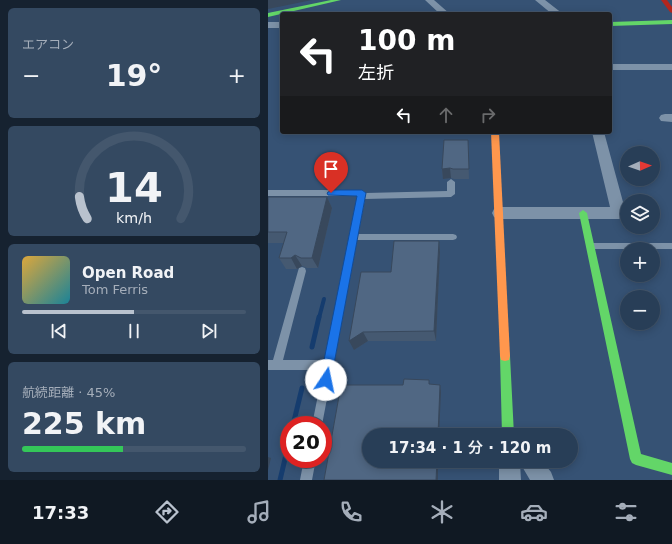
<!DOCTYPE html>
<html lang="ja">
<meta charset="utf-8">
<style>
:root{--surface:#283e57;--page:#344961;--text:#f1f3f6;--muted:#a5aeba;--line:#44576d;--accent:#b9c2ce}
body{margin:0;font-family:"DejaVu Sans","Noto Sans JP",sans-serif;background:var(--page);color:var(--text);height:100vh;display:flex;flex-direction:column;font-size:15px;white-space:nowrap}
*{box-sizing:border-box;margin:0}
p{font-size:13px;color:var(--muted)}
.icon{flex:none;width:22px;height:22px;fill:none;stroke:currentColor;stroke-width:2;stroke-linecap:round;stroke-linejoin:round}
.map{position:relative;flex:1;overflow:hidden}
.side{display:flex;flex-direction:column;gap:8px;padding:8px;background:#162230;width:268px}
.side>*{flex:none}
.guide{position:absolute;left:12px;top:12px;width:332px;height:122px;border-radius:4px;box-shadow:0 2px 10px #0003,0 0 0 1px var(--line);background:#202124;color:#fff;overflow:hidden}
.needle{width:26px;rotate:88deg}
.controls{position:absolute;left:352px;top:146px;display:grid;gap:8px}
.controls a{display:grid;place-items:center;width:40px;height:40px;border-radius:50%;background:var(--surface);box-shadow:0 2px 10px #0003,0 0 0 1px var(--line);font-size:20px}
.speed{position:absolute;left:12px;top:416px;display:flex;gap:8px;font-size:20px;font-weight:700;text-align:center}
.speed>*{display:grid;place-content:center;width:52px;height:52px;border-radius:50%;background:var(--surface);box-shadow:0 2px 10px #0003,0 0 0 1px var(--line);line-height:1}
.speed .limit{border:6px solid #d22;background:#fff;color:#111}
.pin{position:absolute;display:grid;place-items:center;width:34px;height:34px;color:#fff;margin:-41px -17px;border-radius:50% 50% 50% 0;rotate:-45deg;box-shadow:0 0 4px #0007}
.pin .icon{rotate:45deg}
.me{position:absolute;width:44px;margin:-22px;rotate:11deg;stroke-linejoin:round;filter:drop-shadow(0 0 3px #0008)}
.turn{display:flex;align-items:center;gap:14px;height:84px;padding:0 12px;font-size:18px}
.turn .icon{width:52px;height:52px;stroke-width:2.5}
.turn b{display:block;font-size:28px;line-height:34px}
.lanes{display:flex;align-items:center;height:38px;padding:0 12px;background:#0003;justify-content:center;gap:20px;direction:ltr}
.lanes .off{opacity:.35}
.big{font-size:30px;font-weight:600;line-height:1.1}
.side .tile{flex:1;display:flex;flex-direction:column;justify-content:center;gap:6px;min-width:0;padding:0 14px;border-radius:6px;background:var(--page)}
.side .dial{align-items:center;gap:0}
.dial svg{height:104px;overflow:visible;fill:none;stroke:var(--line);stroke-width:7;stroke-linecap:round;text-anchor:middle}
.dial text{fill:var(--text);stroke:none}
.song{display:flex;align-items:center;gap:12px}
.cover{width:48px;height:48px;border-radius:6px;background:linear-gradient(135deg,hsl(40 70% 55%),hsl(190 70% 35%))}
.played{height:4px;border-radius:2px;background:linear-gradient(90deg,var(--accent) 50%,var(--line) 50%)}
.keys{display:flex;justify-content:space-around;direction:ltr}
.heat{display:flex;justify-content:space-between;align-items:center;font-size:22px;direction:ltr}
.charge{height:6px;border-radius:3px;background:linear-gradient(90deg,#34c759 45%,var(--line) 0)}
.trip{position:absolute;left:94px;top:428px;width:216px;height:40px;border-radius:20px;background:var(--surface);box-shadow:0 2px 10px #0003,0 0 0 1px var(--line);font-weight:600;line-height:40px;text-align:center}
.menu{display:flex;height:64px;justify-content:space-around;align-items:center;background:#101923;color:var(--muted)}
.menu .icon{width:28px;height:28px}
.menu .active{color:var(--accent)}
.menu b{font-size:18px;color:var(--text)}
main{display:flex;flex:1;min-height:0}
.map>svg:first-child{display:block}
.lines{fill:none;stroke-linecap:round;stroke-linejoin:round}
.stream-far1{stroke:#153c6e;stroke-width:4}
.stream{stroke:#153c6e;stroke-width:5}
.lane{fill:#7d92a8;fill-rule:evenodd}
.street{fill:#7d92a8;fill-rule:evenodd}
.fast{fill:#63d668;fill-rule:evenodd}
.slow{fill:#ff974d;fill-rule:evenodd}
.jam{fill:#b3261e;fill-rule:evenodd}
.wall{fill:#455971}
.shaded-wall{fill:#38485c}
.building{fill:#506783;stroke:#38485c}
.route{fill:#1a73e8;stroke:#114b97}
</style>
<main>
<section class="side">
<div class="tile"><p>エアコン</p>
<div class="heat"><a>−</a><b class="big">19°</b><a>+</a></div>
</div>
<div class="tile dial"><svg viewBox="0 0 100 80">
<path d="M14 69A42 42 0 1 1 86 69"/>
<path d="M14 69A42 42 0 0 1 8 52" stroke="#b9c2ce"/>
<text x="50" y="56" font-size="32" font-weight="700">14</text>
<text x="50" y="72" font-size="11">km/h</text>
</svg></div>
<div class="tile">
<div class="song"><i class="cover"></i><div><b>Open Road</b><p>Tom Ferris</p></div></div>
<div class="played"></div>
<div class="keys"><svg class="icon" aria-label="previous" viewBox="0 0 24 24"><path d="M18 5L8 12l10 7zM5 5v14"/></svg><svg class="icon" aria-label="pause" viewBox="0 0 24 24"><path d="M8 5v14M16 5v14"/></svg><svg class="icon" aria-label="next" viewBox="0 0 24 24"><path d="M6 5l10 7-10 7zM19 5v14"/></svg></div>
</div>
<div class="tile"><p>航続距離 · 45%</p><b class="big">225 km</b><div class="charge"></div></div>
</section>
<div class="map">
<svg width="404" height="480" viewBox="0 0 404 480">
<rect width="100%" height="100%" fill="#365274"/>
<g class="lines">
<path class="stream-far1" d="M51,318L56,299"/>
<path class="stream" d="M44,347L51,317
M25,425L34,388
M12,480L21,442"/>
<path class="lane" d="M183,179L187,182V194L183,197L97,199L90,234H185L188,235L189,237L188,239L185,240H89L54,425H44L55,370H0V360H5L30,271L31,268L34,267L37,268L38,271L15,360H57L90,196H0V190H94L98,193L179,191V182Z
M323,243H404V249H323L320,248L319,246L320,244Z
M36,459H48L44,480H32Z"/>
<path class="street" d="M157,0H166L182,14H172Z
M267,0H277L295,14H284Z
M0,22H14V28H0Z
M342,64H404V70H342Z
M397,114H404V122L393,121L391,118L393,115Z
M324,132H336L358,213L356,217L351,219H231L226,217L224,213L226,209L231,207H342Z
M231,461H274L283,472L286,480H262L252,463L253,480H231Z"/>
<path class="fast" d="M63,0H73L0,17V13Z
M404,20V24L342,26V22Z
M315,210L319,213L373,454L404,463V475L368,465L364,463L362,459L311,213Z
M237,351L241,352L242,356L246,435H234L232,356L233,352Z"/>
<path class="slow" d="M223,132H231L242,356L241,360L237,361L233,360L232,356Z"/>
<path class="jam" d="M393,0H399L404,7V13L402,12Z"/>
</g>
<path class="wall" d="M200,140L201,179H186L183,178L175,179L174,169Z
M0,197H59L64,208L50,268H39L34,266L29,269H18L11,258L16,243H0Z
M171,241L172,252L168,341H100L86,350L123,272Z"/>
<path class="shaded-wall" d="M0,0H44L0,9Z
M182,168L183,178L175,179L174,169Z
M59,197L64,208L50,268L44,258Z
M171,241L172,252L168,341L166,331Z
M27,255L34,266L29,269L23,258Z
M95,332L100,341L86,350L81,341Z
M172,385L173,392L171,435H170Z
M0,457L3,458L0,470Z
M169,461H170V480H168Z"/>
<path class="building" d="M176,140H200L201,169H185L182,168L174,169Z
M0,197H59L44,258H33L27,255L23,258H11L19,232H0Z
M126,241H171L166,331L95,332L81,341L93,272H123Z
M136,379L161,380V384L172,385L170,435H101V461H169L168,480H56L73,385H135Z"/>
<path class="route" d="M63,190H94L98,193L63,380L62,384L58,385L54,384L52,380L89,196L60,195L59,193Z"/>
</svg>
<div class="controls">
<a><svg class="needle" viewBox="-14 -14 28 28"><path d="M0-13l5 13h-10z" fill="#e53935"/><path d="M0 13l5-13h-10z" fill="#a5aeba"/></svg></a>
<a><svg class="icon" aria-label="layers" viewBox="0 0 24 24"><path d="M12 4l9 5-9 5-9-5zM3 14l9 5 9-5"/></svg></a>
<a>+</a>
<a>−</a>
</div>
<div class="speed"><div class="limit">20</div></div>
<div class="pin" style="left:63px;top:193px;background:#d93025"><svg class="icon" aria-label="arrive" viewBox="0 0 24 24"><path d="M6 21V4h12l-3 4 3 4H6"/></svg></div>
<svg class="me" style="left:58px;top:380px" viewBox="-20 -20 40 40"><circle r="19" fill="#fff"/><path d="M0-13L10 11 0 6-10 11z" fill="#1a73e8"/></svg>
<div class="trip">17:34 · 1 分 · 120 m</div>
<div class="guide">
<div class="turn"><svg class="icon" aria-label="left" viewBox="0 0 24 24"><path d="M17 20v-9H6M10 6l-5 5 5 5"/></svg><div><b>100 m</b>左折</div></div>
<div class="lanes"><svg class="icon" aria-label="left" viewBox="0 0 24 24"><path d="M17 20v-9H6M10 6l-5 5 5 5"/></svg><svg class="icon off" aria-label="ahead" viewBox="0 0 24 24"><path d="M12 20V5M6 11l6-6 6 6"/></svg><svg class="icon off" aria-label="right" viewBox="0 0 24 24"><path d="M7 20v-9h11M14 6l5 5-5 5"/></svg></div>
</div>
</div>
</main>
<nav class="menu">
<b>17:33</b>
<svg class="icon active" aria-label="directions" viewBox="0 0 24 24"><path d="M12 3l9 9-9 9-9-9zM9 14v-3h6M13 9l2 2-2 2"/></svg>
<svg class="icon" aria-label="music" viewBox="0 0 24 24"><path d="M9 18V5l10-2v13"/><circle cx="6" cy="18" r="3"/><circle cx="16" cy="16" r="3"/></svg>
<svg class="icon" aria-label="phone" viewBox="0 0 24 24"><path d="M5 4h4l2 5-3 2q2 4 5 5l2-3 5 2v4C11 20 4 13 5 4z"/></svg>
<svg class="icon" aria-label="climate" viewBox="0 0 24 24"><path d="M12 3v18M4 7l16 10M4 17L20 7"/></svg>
<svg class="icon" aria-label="car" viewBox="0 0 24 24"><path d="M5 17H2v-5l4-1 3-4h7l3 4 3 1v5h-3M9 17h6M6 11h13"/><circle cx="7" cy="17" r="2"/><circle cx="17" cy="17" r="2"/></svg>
<svg class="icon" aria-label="filters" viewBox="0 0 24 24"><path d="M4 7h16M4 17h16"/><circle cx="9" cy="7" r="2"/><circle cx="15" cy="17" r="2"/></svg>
</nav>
